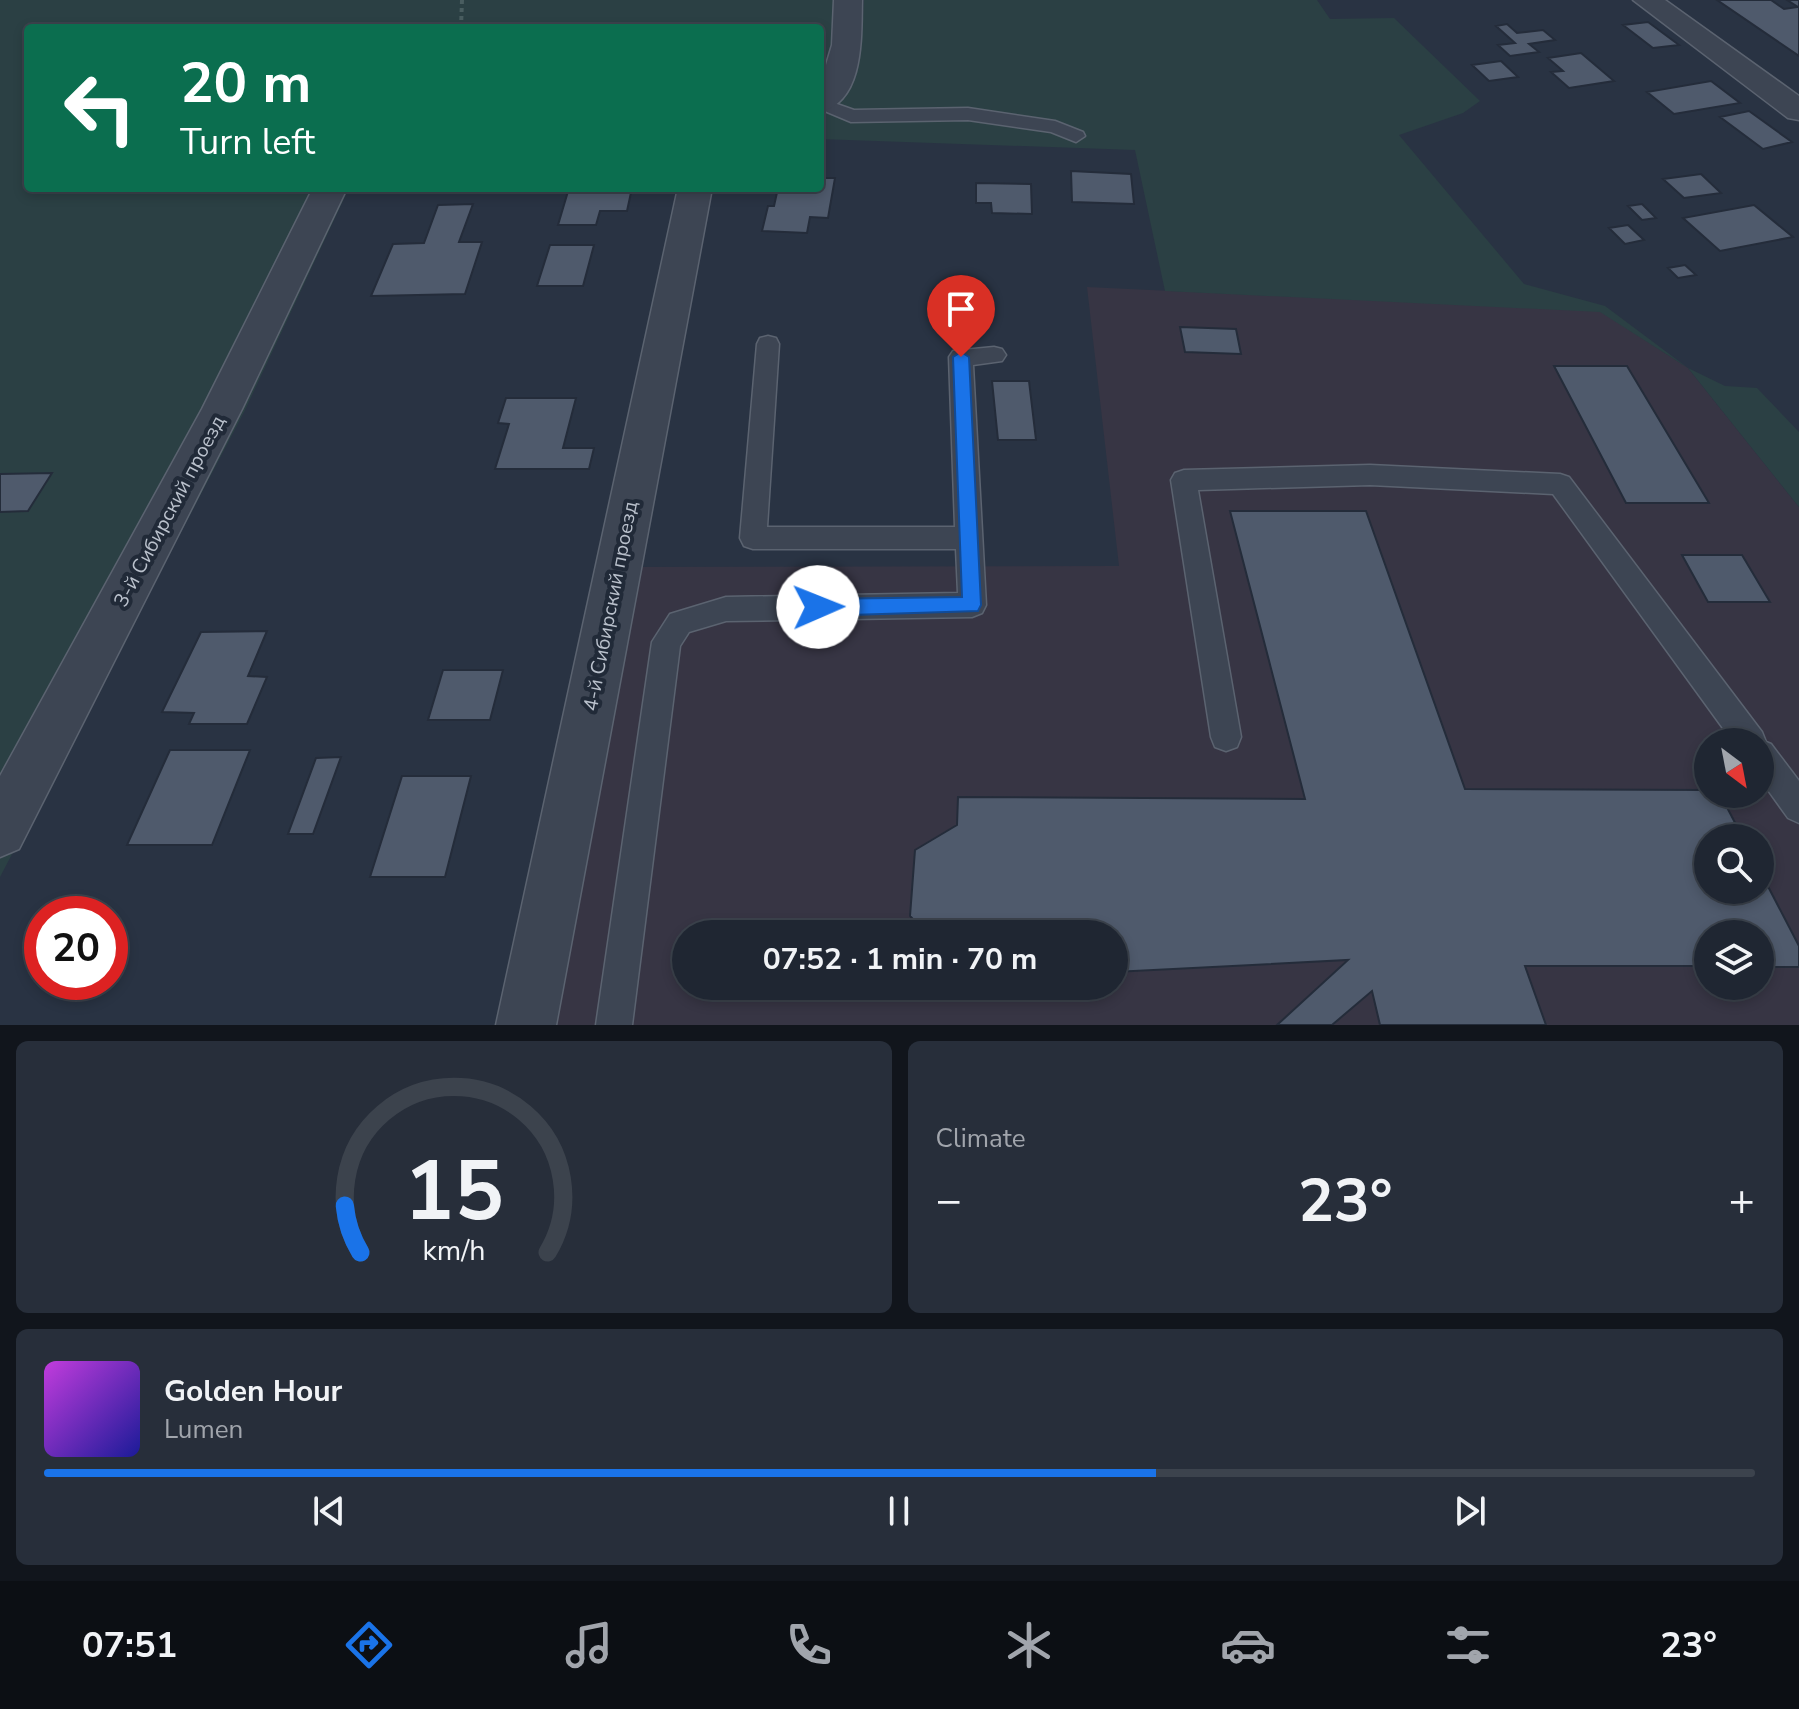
<!DOCTYPE html>
<meta charset="utf-8">
<style>
:root{--surface:#1f2632;--page:#272e3a;--text:#f1f3f6;--muted:#a1a5ac;--line:#3c434d;--accent:#1a73e8}
body{margin:0;font-family:"Nunito Sans",sans-serif;background:var(--page);color:var(--text);height:100vh;display:flex;flex-direction:column;font-size:30px;white-space:nowrap}
*{box-sizing:border-box;margin:0}
p{font-size:26px;color:var(--muted)}
.icon{flex:none;width:44px;height:44px;fill:none;stroke:currentColor;stroke-width:2;stroke-linecap:round;stroke-linejoin:round}
.map{position:relative;height:1025px;overflow:hidden}
.side{display:flex;flex-direction:column;gap:16px;padding:16px;background:#11151c;flex:1}
.side>*{flex:none}
.banner{position:absolute;left:24px;top:24px;width:800px;height:168px;border-radius:8px;box-shadow:0 4px 12px #0003,0 0 0 2px var(--line);background:#0b6e4f;color:#fff;overflow:hidden}
.needle{width:52px;rotate:148deg}
.tools{position:absolute;left:1694px;top:728px;display:grid;gap:16px}
.tools a{display:grid;place-items:center;width:80px;height:80px;border-radius:50%;background:var(--surface);box-shadow:0 4px 12px #0003,0 0 0 2px var(--line);font-size:40px}
.speed{position:absolute;left:24px;top:896px;display:flex;gap:16px;font-size:40px;font-weight:700;text-align:center}
.speed>*{display:grid;place-content:center;width:104px;height:104px;border-radius:50%;background:var(--surface);box-shadow:0 4px 12px #0003,0 0 0 2px var(--line);line-height:1}
.speed .limit{border:12px solid #d22;background:#fff;color:#111}
.pin{position:absolute;display:grid;place-items:center;width:68px;height:68px;color:#fff;margin:-82px -34px;border-radius:50% 50% 50% 0;rotate:-45deg;box-shadow:0 0 8px #0007}
.pin .icon{rotate:45deg}
.me{position:absolute;width:88px;margin:-44px;rotate:89deg;stroke-linejoin:round;filter:drop-shadow(0 0 6px #0008)}
.turn{display:flex;align-items:center;gap:28px;height:168px;padding:0 24px;font-size:36px}
.turn .icon{width:104px;height:104px;stroke-width:2.5}
.turn b{display:block;font-size:56px;line-height:68px}
.big{font-size:60px;font-weight:700;line-height:1.1}
.side .tile{flex:1;display:flex;flex-direction:column;justify-content:center;gap:12px;min-width:0;padding:0 28px;border-radius:12px;background:var(--page)}
.side .dial{align-items:center;gap:0}
.dial svg{height:208px;overflow:visible;fill:none;stroke:var(--line);stroke-width:7;stroke-linecap:round;text-anchor:middle}
.dial text{fill:var(--text);stroke:none}
.song{display:flex;align-items:center;gap:24px}
.cover{width:96px;height:96px;border-radius:12px;background:linear-gradient(135deg,hsl(290 70% 55%),hsl(240 70% 35%))}
.played{height:8px;border-radius:4px;background:linear-gradient(90deg,var(--accent) 65%,var(--line) 65%)}
.keys{display:flex;justify-content:space-around;direction:ltr}
.heat{display:flex;justify-content:space-between;align-items:center;font-size:44px;direction:ltr}
.side .tiles{flex:1;display:grid;gap:16px;grid-template-columns:1fr 1fr}
.tile:last-child{grid-column:span 2}
.trip{position:absolute;left:672px;top:920px;width:456px;height:80px;border-radius:40px;background:var(--surface);box-shadow:0 4px 12px #0003,0 0 0 2px var(--line);font-weight:700;line-height:80px;text-align:center}
.tabs{display:flex;height:128px;justify-content:space-around;align-items:center;background:#0c0f14;color:var(--muted)}
.tabs .icon{width:56px;height:56px}
.tabs .current{color:var(--accent)}
.tabs b{font-size:36px;color:var(--text)}
.map>svg:first-child{display:block}
.medical{fill:#373544;fill-rule:evenodd}
.green{fill:#2b4044}
.building{fill:#4f5a6c;stroke:#242c3a;stroke-width:2}
.lines{fill:none;stroke-linecap:round;stroke-linejoin:round}
.service-casing{stroke:#5b6370;stroke-width:3}
.minor-casing{stroke:#5b6370;stroke-width:3}
.path{stroke:#495d60;stroke-width:4;stroke-dasharray:4 4;stroke-linecap:butt}
.service{fill:#3d4553;fill-rule:evenodd}
.minor{fill:#3d4553;fill-rule:evenodd}
.route{fill:#1a73e8;stroke:#114b97;stroke-width:2}
.labels{text-anchor:middle;stroke-width:8;stroke-linejoin:round;paint-order:stroke}
.street-label{font-size:20px;fill:#bac1cc;stroke:#212a38}
</style>
<div class="map">
<svg width="1799" height="1025" viewBox="0 0 1799 1025">
<rect width="100%" height="100%" fill="#293343"/>
<path class="medical" d="M1087,287L1600,311L1688,368L1799,507V1025H545L631,567L1119,566ZM1708,742H1760V794H1708ZM1708,838H1760V890H1708ZM686,934H1114V986H686ZM1708,934H1760V986H1708Z"/>
<path class="green" d="M0,0H836L832,45L820,83V28H28V188H349L244,412L0,877Z
M864,0H1317L1330,19L1394,18L1480,101L1463,113L1399,135L1524,284L1605,306L1688,368L1725,386L1757,388L1799,432V507L1688,368L1600,312L1165,291L1135,150L820,139V111C865,89 861,43 864,0Z"/>
<path class="building" d="M1717,0H1771L1784,9L1798,7L1787,0H1799V56Z
M1648,22L1679,45L1653,48L1623,25Z
M1507,24L1517,33L1543,30L1555,40L1529,44L1539,52L1510,56L1498,45L1515,43L1496,26Z
M1581,53L1614,81L1569,88L1551,72L1563,71L1548,58Z
M1501,61L1518,77L1489,81L1472,65Z
M1711,81L1740,103L1674,114L1647,92Z
M1749,111L1792,142L1763,149L1720,117Z
M1071,171L1131,174L1134,204L1072,202Z
M1701,174L1721,193L1684,198L1663,179Z
M820,178H835L828,218L810,217L807,233L762,231L768,206H774L778,188H820Z
M976,183L1031,184L1032,214L992,213L991,203H976Z
M569,188H632L627,211H600L596,225H558Z
M473,204L459,242H482L465,294L371,296L393,244L424,243L438,205Z
M1642,204L1656,218L1642,220L1628,206Z
M1754,205L1793,237L1720,251L1683,218Z
M1628,225L1644,240L1625,244L1609,228Z
M550,245H594L583,286H537Z
M1685,265L1696,275L1678,278L1668,268Z
M1180,327L1236,329L1241,354L1185,352Z
M1554,366H1627L1709,503H1626Z
M992,381H1029L1036,440H998Z
M506,398H576L563,448H594L589,469H495L509,424L498,423Z
M52,473L28,511L0,512V474Z
M1230,511H1366L1465,789L1708,790V794H1720L1743,838H1708V890H1760V871L1799,946V967H1760V934H1708V966H1525L1546,1025H1380L1372,991L1332,1025H1277L1348,960L1114,972V934H927L910,916L915,850L957,825L958,797L1305,799Z
M1682,555H1742L1770,602H1708Z
M267,631L248,676L267,677L247,724H189L194,713L162,712L201,632Z
M443,670H503L490,720H428Z
M170,750H250L212,845H127Z
M341,757L313,834H288L316,758Z
M402,776H471L445,877H370Z"/>
<g class="lines">
<defs>
<path id="service" d="M820,98L854,110L968,108L1055,121L1083,132L1085,136L1076,142L1051,132L968,120L851,122L820,109Z
M768,336L776,338L779,344L767,527H955L949,357L953,351L994,347L1002,349L1006,355L1002,361L973,365L986,605L982,613L972,617L726,621L689,632L680,646L632,1025H596L652,642L670,614L726,597L958,593L956,549H753L744,546L740,538L757,344L760,338Z
M1370,465L1560,474L1569,477L1762,732L1766,742L1771,744L1799,781V823L1788,818L1760,779V742H1733L1553,494L1370,485L1198,490L1241,737L1237,747L1226,751L1215,747L1211,737L1171,480L1175,473L1184,470Z"/>
<path id="minor" d="M834,0H862C861,36 865,101 820,112V85L832,45Z
M1633,0H1665L1799,96V120L1788,118Z
M313,188H347L242,409L19,849L0,857V776L202,409Z
M678,188H712L556,1025H496Z"/>
</defs>
<use href="#service" class="service-casing"/>
<use href="#minor" class="minor-casing"/>
<path class="path" d="M461,28L462,0"/>
<use href="#service" class="service"/>
<use href="#minor" class="minor"/>
</g>
<path class="route" d="M961,352L969,357L981,605L978,611L818,616L812,613L809,607L812,601L818,599L962,597L953,357Z"/>
<g class="labels">
<g class="street-label">
<text transform="translate(169 511) rotate(-62)" y="7">3-й Сибирский проезд</text>
<text transform="translate(610 606) rotate(-79)" y="7">4-й Сибирский проезд</text>
</g>
</g>
</svg>
<div class="tools">
<a><svg class="needle" viewBox="-14 -14 28 28"><path d="M0-13l5 13h-10z" fill="#e53935"/><path d="M0 13l5-13h-10z" fill="#a1a5ac"/></svg></a>
<a><svg class="icon" aria-label="search" viewBox="0 0 24 24"><circle cx="10" cy="10" r="6"/><path d="M15 15l6 6"/></svg></a>
<a><svg class="icon" aria-label="layers" viewBox="0 0 24 24"><path d="M12 4l9 5-9 5-9-5zM3 14l9 5 9-5"/></svg></a>
</div>
<div class="speed"><div class="limit">20</div></div>
<div class="pin" style="left:961px;top:357px;background:#d93025"><svg class="icon" aria-label="arrive" viewBox="0 0 24 24"><path d="M6 21V4h12l-3 4 3 4H6"/></svg></div>
<svg class="me" style="left:818px;top:607px" viewBox="-20 -20 40 40"><circle r="19" fill="#fff"/><path d="M0-13L10 11 0 6-10 11z" fill="#1a73e8"/></svg>
<div class="trip">07:52 · 1 min · 70 m</div>
<div class="banner">
<div class="turn"><svg class="icon" aria-label="left" viewBox="0 0 24 24"><path d="M17 20v-9H6M10 6l-5 5 5 5"/></svg><div><b>20 m</b>Turn left</div></div>
</div>
</div>
<section class="side">
<div class="tiles">
<div class="tile dial"><svg viewBox="0 0 100 80">
<path d="M14 69A42 42 0 1 1 86 69"/>
<path d="M14 69A42 42 0 0 1 8 51" stroke="#1a73e8"/>
<text x="50" y="56" font-size="32" font-weight="700">15</text>
<text x="50" y="72" font-size="11">km/h</text>
</svg></div>
<div class="tile"><p>Climate</p>
<div class="heat"><a>−</a><b class="big">23°</b><a>+</a></div>
</div>
<div class="tile">
<div class="song"><i class="cover"></i><div><b>Golden Hour</b><p>Lumen</p></div></div>
<div class="played"></div>
<div class="keys"><svg class="icon" aria-label="previous" viewBox="0 0 24 24"><path d="M18 5L8 12l10 7zM5 5v14"/></svg><svg class="icon" aria-label="pause" viewBox="0 0 24 24"><path d="M8 5v14M16 5v14"/></svg><svg class="icon" aria-label="next" viewBox="0 0 24 24"><path d="M6 5l10 7-10 7zM19 5v14"/></svg></div>
</div>
</div>
</section>
<nav class="tabs">
<b>07:51</b>
<svg class="icon current" aria-label="directions" viewBox="0 0 24 24"><path d="M12 3l9 9-9 9-9-9zM9 14v-3h6M13 9l2 2-2 2"/></svg>
<svg class="icon" aria-label="music" viewBox="0 0 24 24"><path d="M9 18V5l10-2v13"/><circle cx="6" cy="18" r="3"/><circle cx="16" cy="16" r="3"/></svg>
<svg class="icon" aria-label="phone" viewBox="0 0 24 24"><path d="M5 4h4l2 5-3 2q2 4 5 5l2-3 5 2v4C11 20 4 13 5 4z"/></svg>
<svg class="icon" aria-label="climate" viewBox="0 0 24 24"><path d="M12 3v18M4 7l16 10M4 17L20 7"/></svg>
<svg class="icon" aria-label="car" viewBox="0 0 24 24"><path d="M5 17H2v-5l4-1 3-4h7l3 4 3 1v5h-3M9 17h6M6 11h13"/><circle cx="7" cy="17" r="2"/><circle cx="17" cy="17" r="2"/></svg>
<svg class="icon" aria-label="filters" viewBox="0 0 24 24"><path d="M4 7h16M4 17h16"/><circle cx="9" cy="7" r="2"/><circle cx="15" cy="17" r="2"/></svg>
<b>23°</b>
</nav>
